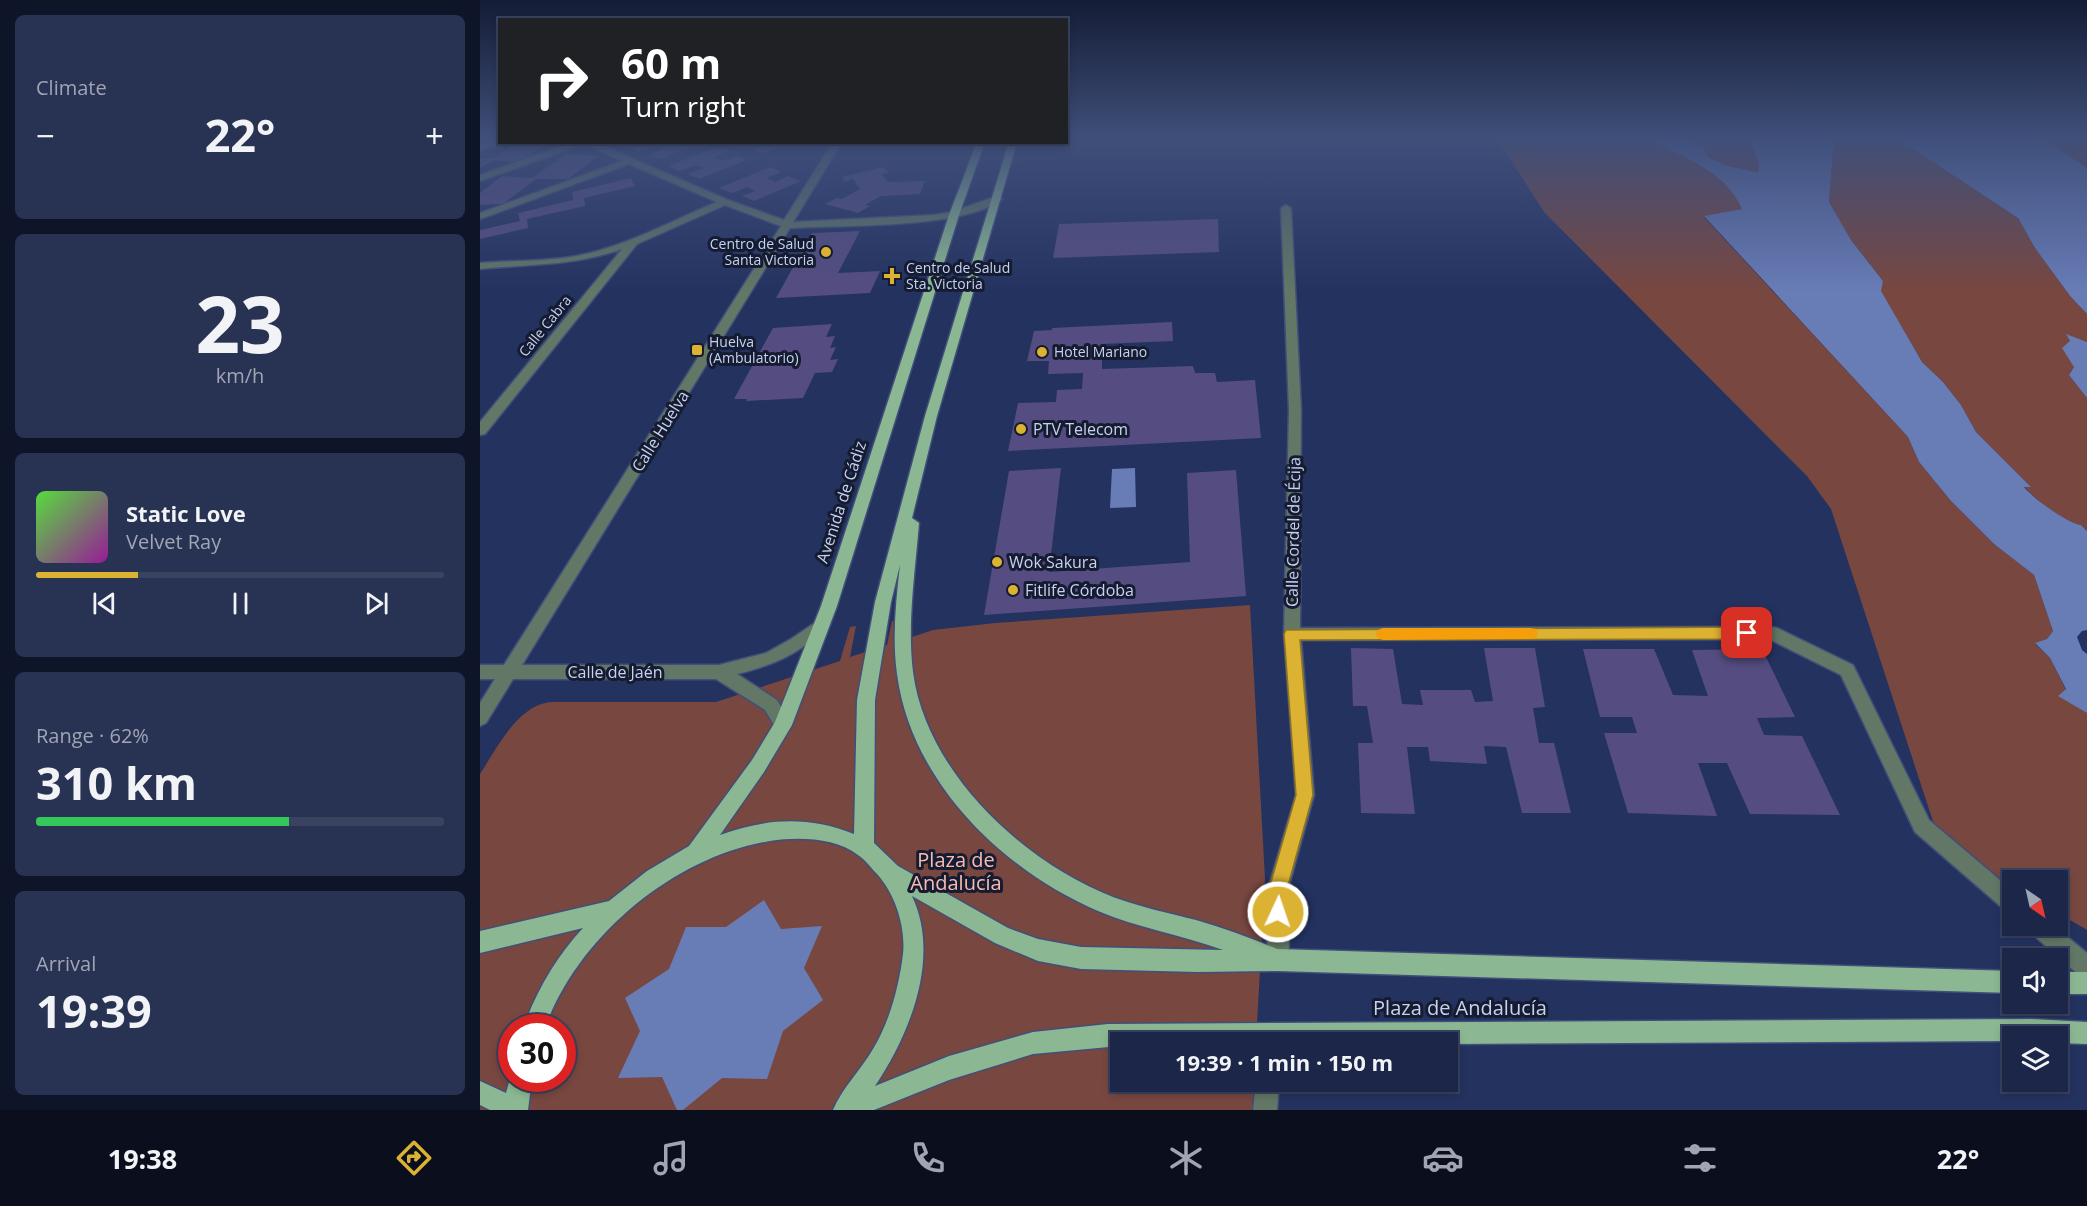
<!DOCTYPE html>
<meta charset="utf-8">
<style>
:root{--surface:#1b2648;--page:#283252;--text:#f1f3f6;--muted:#a0a5b4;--line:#394360;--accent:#dcb233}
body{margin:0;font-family:"Open Sans",sans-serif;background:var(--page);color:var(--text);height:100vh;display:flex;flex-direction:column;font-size:22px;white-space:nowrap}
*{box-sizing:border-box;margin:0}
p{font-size:20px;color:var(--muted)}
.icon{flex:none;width:33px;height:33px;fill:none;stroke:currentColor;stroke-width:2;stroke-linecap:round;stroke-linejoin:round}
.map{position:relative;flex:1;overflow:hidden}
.panel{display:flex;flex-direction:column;gap:15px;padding:15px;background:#0f1528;width:480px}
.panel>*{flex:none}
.banner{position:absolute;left:18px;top:18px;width:570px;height:126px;border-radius:0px;box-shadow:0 3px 9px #0003,0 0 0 2px var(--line);background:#202124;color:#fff;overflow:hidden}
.needle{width:39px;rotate:146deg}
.fabs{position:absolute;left:1522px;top:870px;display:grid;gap:12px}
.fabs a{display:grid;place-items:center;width:66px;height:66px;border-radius:0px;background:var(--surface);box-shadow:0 3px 9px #0003,0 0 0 2px var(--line);font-size:30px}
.speed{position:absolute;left:18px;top:1014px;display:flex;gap:12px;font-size:30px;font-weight:700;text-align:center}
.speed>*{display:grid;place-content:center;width:78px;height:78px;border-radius:50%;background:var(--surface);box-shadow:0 3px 9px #0003,0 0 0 2px var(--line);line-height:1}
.speed .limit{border:9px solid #d22;background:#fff;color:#111}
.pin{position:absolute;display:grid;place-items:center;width:51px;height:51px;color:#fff;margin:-26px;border-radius:12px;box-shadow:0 3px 9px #0006}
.me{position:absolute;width:66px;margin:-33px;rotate:3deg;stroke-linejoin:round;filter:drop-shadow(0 0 4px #0008)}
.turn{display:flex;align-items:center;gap:21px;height:126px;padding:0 24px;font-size:27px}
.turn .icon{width:78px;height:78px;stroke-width:2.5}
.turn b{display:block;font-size:42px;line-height:51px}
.big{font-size:45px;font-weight:700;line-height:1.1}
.panel .tile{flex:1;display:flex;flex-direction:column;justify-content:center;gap:9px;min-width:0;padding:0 21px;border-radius:9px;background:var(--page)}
.panel .dial{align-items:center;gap:0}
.dial b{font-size:78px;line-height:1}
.song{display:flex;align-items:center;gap:18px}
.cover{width:72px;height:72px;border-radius:9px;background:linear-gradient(135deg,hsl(110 70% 55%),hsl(300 70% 35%))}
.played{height:6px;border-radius:3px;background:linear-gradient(90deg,var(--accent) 25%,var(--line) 25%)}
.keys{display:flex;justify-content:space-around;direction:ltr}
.heat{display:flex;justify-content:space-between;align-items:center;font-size:33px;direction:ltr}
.charge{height:9px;border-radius:4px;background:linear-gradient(90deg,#34c759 62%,var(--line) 0)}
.trip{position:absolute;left:630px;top:1032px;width:348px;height:60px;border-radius:0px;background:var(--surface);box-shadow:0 3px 9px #0003,0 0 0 2px var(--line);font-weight:700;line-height:60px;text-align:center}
.tab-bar{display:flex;height:96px;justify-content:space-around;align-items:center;background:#0b0f1d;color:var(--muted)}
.tab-bar .icon{width:42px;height:42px}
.tab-bar .active{color:var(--accent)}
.tab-bar b{font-size:27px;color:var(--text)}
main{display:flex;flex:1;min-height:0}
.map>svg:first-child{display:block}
.green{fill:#784740;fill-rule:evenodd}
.water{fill:#687cb6}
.building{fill:#554d81}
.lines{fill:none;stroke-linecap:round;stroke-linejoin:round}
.minor-casing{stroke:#414f7a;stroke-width:3}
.major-casing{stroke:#414f7a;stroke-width:3}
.minor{fill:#627765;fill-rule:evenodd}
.major{fill:#8bb892;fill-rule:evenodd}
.route{fill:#dcb233;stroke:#8f7421;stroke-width:1.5}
.slow{fill:#f59e0b}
.poi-dot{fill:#dcb233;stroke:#151c31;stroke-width:2}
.labels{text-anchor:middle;stroke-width:6;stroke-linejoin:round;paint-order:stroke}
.far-poi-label{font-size:14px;fill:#c7d2ef;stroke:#151c31;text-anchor:start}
.far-street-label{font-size:14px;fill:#c7d2ef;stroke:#151c31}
.poi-label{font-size:16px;fill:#c7d2ef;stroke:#151c31;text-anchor:start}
.street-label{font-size:16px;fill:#c7d2ef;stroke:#151c31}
.near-park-label{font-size:20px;fill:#f8bbb0;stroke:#151c31}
.near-street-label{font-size:20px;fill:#c7d2ef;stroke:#151c31}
</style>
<main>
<section class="panel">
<div class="tile"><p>Climate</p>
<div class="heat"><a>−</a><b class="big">22°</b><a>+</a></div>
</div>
<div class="tile dial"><b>23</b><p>km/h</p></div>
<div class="tile">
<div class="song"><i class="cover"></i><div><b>Static Love</b><p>Velvet Ray</p></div></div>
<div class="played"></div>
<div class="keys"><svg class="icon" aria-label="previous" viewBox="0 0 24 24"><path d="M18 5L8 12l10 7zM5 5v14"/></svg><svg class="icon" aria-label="pause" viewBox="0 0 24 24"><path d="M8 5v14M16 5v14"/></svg><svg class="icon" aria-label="next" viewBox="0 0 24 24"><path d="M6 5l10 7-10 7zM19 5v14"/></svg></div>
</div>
<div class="tile"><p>Range · 62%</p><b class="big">310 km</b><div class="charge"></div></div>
<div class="tile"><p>Arrival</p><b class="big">19:39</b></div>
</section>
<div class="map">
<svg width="1607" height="1110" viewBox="0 0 1607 1110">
<rect width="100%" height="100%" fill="#243260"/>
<path class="green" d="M1016,137H1167L1237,175L1254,193L1262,209L1224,217L1428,437L1439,462L1471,501L1514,544L1554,575L1573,631L1567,639L1555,644L1570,658L1586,690L1579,695L1607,713V930L1578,913V880H1533V887L1461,846L1351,509L1327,476L1064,212Z
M1201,137H1260L1271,142L1279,165V172L1247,166L1227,156L1224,148Z
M1354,137H1415L1538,218L1555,248L1590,296L1607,314V342L1587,335L1590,341L1594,367L1589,375L1607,398V531L1601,525C1587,524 1553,498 1544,486H1550L1496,432L1481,405L1463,382L1442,362L1400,291L1403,281L1371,240L1349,202Z
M1561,137H1607V168Z
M770,605L785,879L776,1042H640V1082H774L772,1110H0V774C17,748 38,704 72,702H236L360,661L370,627L376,626L370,657L407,645L412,621H416L414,643L453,630L515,623ZM32,1028H82V1078H32Z"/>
<path class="water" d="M1167,137H1201L1224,148L1227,156L1247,166L1278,172L1279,165L1271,142L1260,137H1354L1349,202L1371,240L1403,281L1401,291L1442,362L1463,382L1481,405L1496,432L1551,487H1544C1552,497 1588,524 1601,525L1607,531V630L1602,631L1597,637L1602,650L1607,654V713L1578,696L1586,689L1570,658L1555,643L1567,639L1573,631L1554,575L1514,544L1471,501L1439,462L1428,437L1224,216L1262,209C1244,168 1202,159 1167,137Z
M1415,137H1561L1607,168V314L1590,296L1555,248L1538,218Z
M1586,334L1607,342V398L1589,375L1594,367L1582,348L1590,341Z
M655,468L656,507L630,508L632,469Z
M284,900L301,929L342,926L324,968L343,1000L303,1031L287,1079L242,1078L203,1110H197L182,1077L138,1078L160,1031L145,998L189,969L206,927H246Z"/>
<path class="building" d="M37,142H69L40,162L14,160L0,168V158H14Z
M158,142H221V143L179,159L169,155L183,149L175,146L159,152L147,147Z
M281,142H312V143L283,154L273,149L286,144Z
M431,142H456V143L436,148Z
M238,147L250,151L234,157L244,161L257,156L267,160L219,179L208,174L224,168L216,165L200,171L188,166Z
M86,154L118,156L88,179H56L23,204L0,205V193L22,176L52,178Z
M290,167L301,172L286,178L295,182L308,176L321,181L274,201L262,196L275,191L267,187L252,193L239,188Z
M404,167L409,173L402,174L408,182L445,181L440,194L401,196L385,205L390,206L378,213L345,204L357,198L362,199L380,189L373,179L365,182L362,177Z
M151,178L155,186L104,198L105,206L47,219L48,228L0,239V230L40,221L38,213L93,200L92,192Z
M738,219L739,252L573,258L579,224Z
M380,231L358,273L400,271L390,293L296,298L332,233Z
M692,322L693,341L622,344V369L713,366L715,373H735L737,382L775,380L781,438L528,451L538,403L576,402L577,390L602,389L603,373L568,374L569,361H547L554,331L572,330V328Z
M352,324L346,337L355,336L350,348L356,347L350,360L358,359L352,372L335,373L323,398L266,401L267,399H254L293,328Z
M581,468L569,572L710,562L707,473L756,470L766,596L504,615L529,471Z
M871,648L913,649L922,704L943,705L940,690H991L995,702L1013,701L1004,648H1055L1065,707L1053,708L1059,743H1074L1091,813H1042L1026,747L1004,746L1007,764L950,761L948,747H927L935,814L881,813L878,743H893L887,706H873Z
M1103,649H1174L1193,695L1228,696L1212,650L1282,649L1315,717L1277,718L1284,735L1322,736L1360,815L1270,814L1247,763H1218L1237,816L1148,813L1124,733H1157L1152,717H1120Z"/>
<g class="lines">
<defs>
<path id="minor" d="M20,139V142L23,143L0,150V144Z
M93,142H114L248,200L304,220L353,142H362L313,222L453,215L472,212L517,196L522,199C485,229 360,225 310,228L42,665H239L286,653L311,639L342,618L348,620L350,624L348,628C315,655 297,664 257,674L297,700L312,725L309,730L303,733L297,730L285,710L236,679H33L6,723L0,726V703L15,679H0V665H24L301,226L245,205L157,244L5,434L0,435V422L142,249C95,266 49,264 0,269V263C32,260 64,262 96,256C145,247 191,221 237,202L149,164L0,219V213L142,161L104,144L0,181V175Z
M806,205L811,208L821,410L820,628L1291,627L1297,628L1373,665L1449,820L1533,891V914L1526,911L1435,832L1361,675L1289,639L821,640L834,795L808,889L809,960L806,968L798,971L790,968L787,960L788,889L816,795L804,634L809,410L801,208Z
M1548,926H1574L1607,953V978L1599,975L1551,933Z
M776,1082H799L797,1110H773Z"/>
<path id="major" d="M497,142H505L479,215L357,606L312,725L284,772L240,835C287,818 328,816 374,834L377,700L395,602L445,416L529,142H537L457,416L432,518L439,523C435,573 427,623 433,672C446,772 543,862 633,897C660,907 688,913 716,920C744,928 771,938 797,949L1533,971V993L798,971L717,972L601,969L558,961L515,943L432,896C461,957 430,1034 395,1086L469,1056L553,1032L628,1024L1551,1019L1607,1022V1044L1578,1043V1036H1533V1041L968,1044V1042H640V1046L553,1054L469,1080L394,1110H353C362,1088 381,1070 393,1049C410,1021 419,986 423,954C426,926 414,890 394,871C389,865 384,859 378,855C355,837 317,837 290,841C195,856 98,936 65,1028H43C57,990 76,957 103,928L0,953V931L129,901L167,871L209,846L272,760L295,722L341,606L469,215ZM420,565C416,601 412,638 417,674C431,781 522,870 618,911C658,928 702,935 743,950L601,947L558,939L528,928L418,866L394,843L395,700L411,602Z
M1578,972H1607V994H1578Z
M32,1071V1078H52L48,1110H10L0,1105V1081L26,1093Z"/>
</defs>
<use href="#minor" class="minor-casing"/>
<use href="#major" class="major-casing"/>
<use href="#minor" class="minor"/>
<use href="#major" class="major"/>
</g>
<linearGradient id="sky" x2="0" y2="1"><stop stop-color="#141c35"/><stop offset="0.47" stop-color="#3f4f7a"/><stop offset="1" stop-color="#3f4f7a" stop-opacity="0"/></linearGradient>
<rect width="1607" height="292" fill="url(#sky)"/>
<path class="route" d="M1267,627L1272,629L1275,633L1272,637L1267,639L820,640L833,795L807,889L808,912L805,919L798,922L792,919L789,912V889L816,795L804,634L806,630Z"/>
<path class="slow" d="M903,628H1050L1056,629L1058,633L1056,638L1050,639L903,640L898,638L895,634L898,630Z"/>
<g class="poi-dot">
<circle cx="346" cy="252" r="6"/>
<path d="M409 267h6v6h6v6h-6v6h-6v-6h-6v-6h6z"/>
<rect x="211" y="344" width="12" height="12" rx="3"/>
<circle cx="562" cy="352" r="6"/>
<circle cx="541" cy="429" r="6"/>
<circle cx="517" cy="562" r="6"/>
<circle cx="533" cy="590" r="6"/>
</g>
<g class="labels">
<g class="far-poi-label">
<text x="334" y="249" text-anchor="end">Centro de Salud<tspan x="334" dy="16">Santa Victoria</tspan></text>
<text x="426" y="273">Centro de Salud<tspan x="426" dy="16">Sta. Victoria</tspan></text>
<text x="229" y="347">Huelva<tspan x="229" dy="16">(Ambulatorio)</tspan></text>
<text x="574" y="357">Hotel Mariano</text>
</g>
<g class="far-street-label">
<text transform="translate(65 326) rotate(-51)" y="5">Calle Cabra</text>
</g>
<g class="poi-label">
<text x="553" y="435">PTV Telecom</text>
<text x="529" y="568">Wok Sakura</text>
<text x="545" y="596">Fitlife Córdoba</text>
</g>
<g class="street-label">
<text transform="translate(180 431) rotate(-58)" y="6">Calle Huelva</text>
<text transform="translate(361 502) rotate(-72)" y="6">Avenida de Cádiz</text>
<text transform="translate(813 532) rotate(-89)" y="6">Calle Cordel de Écija</text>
<text x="135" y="678">Calle de Jaén</text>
</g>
<g class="near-park-label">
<text x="476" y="867">Plaza de<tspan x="476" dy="23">Andalucía</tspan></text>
</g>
<g class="near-street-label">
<text x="980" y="1015">Plaza de Andalucía</text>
</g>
</g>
</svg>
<div class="fabs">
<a><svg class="needle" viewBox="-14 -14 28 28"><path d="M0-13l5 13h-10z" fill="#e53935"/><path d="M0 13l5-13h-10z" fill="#a0a5b4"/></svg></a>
<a><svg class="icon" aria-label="sound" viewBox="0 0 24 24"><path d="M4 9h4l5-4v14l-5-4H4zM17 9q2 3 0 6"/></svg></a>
<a><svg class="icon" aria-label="layers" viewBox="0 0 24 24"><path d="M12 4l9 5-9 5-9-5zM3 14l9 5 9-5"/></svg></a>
</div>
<div class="speed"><div class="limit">30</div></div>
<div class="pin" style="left:1267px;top:633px;background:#d93025"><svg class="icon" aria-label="arrive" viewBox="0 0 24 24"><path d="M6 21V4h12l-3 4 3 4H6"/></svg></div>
<svg class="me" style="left:798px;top:912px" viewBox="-20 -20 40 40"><circle r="17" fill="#dcb233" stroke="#fff" stroke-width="3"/><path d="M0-11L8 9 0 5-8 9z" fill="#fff"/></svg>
<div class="trip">19:39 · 1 min · 150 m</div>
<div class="banner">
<div class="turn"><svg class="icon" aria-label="right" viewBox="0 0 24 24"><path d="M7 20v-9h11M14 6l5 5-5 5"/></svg><div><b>60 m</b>Turn right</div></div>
</div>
</div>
</main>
<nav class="tab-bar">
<b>19:38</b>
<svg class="icon active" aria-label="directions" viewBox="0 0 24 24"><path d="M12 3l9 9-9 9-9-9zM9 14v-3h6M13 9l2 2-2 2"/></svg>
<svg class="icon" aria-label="music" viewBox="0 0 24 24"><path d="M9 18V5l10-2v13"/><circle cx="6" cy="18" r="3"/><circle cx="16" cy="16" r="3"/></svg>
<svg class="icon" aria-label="phone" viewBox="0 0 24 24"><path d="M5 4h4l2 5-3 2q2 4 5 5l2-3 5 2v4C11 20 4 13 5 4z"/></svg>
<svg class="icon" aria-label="climate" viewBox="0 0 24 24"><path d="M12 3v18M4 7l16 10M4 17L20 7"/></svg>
<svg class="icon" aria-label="car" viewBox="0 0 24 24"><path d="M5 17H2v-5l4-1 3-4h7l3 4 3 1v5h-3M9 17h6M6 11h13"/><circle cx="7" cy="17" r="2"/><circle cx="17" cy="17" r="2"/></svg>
<svg class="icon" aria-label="filters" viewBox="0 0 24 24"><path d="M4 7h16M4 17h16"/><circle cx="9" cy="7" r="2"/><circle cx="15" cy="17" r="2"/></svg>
<b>22°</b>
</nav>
